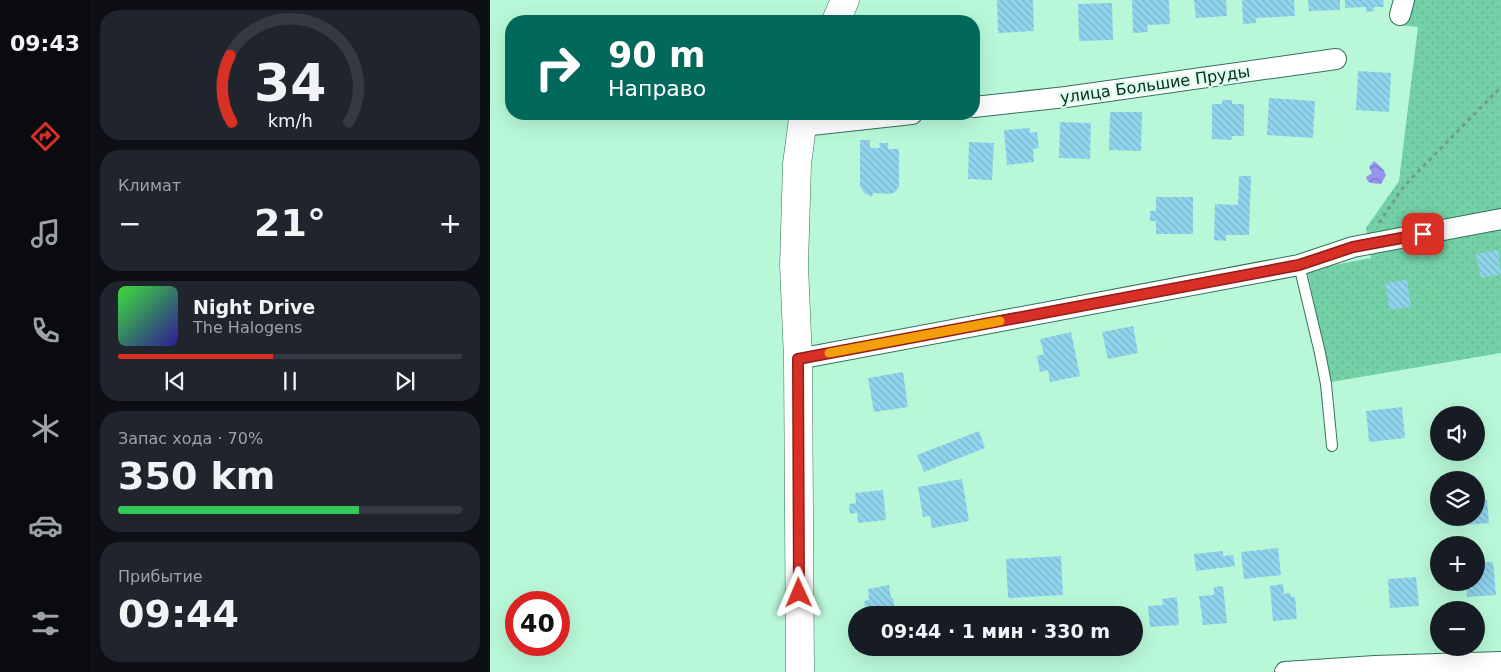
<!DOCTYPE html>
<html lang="ru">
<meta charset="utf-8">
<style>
:root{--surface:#171b24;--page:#20242c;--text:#f1f3f6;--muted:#9ea1a6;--line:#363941;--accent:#d93025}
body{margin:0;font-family:"DejaVu Sans",sans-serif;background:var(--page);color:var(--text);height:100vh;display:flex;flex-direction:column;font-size:19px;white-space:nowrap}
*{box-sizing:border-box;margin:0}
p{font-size:16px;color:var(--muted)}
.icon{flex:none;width:28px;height:28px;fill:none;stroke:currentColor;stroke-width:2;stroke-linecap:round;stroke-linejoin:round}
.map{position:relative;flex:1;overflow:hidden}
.drawer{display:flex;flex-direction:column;gap:10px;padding:10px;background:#0d0f14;width:400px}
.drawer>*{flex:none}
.hud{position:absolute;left:15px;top:15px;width:475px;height:105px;border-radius:20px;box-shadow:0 5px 20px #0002;background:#00695c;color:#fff;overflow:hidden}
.buttons{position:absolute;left:940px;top:406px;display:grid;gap:10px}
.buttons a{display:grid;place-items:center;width:55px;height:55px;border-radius:50%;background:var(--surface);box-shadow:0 5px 20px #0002;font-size:25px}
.speed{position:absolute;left:15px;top:591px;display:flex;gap:10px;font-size:25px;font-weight:700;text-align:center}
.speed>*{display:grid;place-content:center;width:65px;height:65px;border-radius:50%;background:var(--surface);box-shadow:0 5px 20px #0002;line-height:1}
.speed .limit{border:8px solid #d22;background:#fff;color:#111}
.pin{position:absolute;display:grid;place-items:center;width:42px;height:42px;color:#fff;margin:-21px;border-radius:10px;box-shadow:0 2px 8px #0006}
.me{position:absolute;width:55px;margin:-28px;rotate:359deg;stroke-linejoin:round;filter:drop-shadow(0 0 4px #0008)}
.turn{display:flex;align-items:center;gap:18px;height:105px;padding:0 20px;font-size:22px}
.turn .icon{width:65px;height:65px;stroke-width:2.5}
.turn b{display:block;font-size:35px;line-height:42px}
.big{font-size:38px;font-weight:700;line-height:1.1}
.drawer .widget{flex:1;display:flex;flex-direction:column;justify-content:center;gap:8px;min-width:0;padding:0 18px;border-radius:20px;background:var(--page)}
.drawer .dial{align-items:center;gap:0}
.dial svg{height:130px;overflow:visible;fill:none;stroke:var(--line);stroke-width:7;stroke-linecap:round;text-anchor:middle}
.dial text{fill:var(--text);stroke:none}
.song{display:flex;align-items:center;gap:15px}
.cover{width:60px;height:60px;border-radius:8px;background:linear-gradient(135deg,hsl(120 70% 55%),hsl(250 70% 35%))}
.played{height:5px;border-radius:2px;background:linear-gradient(90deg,var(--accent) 45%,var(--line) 45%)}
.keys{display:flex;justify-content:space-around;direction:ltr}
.heat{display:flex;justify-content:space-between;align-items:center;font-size:28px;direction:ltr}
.charge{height:8px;border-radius:4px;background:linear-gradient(90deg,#34c759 70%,var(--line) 0)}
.trip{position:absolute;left:358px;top:606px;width:295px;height:50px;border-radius:25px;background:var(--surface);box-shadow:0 5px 20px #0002;font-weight:700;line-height:50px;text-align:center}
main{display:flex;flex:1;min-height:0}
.tab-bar{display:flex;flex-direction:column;width:90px;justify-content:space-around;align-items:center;background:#090b0e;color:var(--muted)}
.tab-bar .icon{width:35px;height:35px}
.tab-bar .active{color:var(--accent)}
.tab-bar b{font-size:22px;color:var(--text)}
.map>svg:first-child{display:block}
.park{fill:url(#park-dots)}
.water{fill:url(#water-waves)}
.building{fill:url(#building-back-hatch)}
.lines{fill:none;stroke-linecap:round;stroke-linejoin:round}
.lane-casing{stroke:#347258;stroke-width:12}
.street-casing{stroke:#347258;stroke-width:22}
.secondary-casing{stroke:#347258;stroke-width:29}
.path{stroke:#6f9f89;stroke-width:3;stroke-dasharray:4 4;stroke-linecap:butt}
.lane{stroke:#fff;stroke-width:10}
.street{stroke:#fff;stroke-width:20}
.secondary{stroke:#fff;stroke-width:28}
.route-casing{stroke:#8d1f18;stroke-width:12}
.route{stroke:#d93025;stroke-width:9}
.slow{stroke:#f59e0b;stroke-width:9}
.labels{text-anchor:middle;stroke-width:4.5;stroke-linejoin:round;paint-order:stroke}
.street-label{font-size:16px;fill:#0e281d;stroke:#d9feeb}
</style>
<main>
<nav class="tab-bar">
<b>09:43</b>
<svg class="icon active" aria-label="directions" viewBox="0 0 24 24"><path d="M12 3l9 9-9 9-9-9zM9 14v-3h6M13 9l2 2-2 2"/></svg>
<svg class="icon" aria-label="music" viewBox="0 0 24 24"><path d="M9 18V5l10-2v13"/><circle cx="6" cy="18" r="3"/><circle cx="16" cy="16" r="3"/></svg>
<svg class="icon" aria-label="phone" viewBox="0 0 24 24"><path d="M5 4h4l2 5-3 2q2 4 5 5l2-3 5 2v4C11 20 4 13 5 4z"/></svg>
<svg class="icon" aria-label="climate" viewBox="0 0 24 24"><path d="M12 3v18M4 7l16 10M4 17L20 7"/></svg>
<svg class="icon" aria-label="car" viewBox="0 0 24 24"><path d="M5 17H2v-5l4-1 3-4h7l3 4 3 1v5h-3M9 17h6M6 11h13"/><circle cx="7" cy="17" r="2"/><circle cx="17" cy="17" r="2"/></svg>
<svg class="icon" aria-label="filters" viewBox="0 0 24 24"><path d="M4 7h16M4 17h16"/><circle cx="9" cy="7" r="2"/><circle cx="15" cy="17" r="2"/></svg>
</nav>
<section class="drawer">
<div class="widget dial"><svg viewBox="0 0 100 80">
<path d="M14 69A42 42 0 1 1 86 69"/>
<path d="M14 69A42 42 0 0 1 13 28" stroke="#d93025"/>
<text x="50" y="56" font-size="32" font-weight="700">34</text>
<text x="50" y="72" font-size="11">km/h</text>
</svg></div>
<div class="widget"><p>Климат</p>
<div class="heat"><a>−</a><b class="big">21°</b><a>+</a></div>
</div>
<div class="widget">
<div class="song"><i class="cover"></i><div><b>Night Drive</b><p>The Halogens</p></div></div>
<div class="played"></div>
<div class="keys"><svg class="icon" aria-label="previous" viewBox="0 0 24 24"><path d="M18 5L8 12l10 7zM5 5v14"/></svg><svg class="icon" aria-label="pause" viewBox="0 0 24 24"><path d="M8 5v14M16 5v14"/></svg><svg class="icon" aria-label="next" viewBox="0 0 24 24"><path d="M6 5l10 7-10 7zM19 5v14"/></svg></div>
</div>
<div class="widget"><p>Запас хода · 70%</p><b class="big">350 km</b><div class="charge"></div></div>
<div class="widget"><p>Прибытие</p><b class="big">09:44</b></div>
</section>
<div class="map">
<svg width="1011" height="672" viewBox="0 0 1011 672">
<defs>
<pattern id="park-dots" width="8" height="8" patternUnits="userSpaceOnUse" patternTransform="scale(1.25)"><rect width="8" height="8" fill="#73d0a7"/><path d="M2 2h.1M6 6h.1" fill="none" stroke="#62b38f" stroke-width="1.8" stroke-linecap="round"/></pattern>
<pattern id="water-waves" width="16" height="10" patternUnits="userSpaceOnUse" patternTransform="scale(1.25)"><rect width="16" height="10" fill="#9694ee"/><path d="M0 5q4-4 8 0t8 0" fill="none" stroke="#7979c0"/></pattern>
<pattern id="building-back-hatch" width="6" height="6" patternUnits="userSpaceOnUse" patternTransform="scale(1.25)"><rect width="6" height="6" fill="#90d4ed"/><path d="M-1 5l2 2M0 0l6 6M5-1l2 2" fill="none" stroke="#7bb6cb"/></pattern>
</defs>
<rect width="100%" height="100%" fill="#b8f8d9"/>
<path class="park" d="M915,0H1011V353L841,382L817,270L881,258L876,228L909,181L928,27L908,25Z"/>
<path class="water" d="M884,161L893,169L896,175L891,184L880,183L877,180L876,177L882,173L879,167Z"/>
<path class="building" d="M507,0H543L544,31L508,33Z
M642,0H679L680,24L657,25L658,32L643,33Z
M704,0H736L737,16L706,18Z
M752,0H804L805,16L766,18V23L753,24Z
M818,0H850V10L819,11Z
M855,0H893L894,7H884V11L876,12V7L855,8Z
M622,3L623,40L589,41L588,4Z
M868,71L901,73L899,112L866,110Z
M779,98L825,101L823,138L777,135Z
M732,100H742V104H754V136H742V140L722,139V104H732Z
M620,112H652L651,151L619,150Z
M570,122L601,123L600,159L569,158Z
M540,128V133L547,132L549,148L543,149L544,162L517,165L514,130Z
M370,140H380V148H390L389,143H398V149H409V187L405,192L400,194L383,193L382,197L374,193L370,186Z
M479,142L504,143L502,180L478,179Z
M749,176H761L759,235H736V241L724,240L725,204L748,205Z
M666,197H703V234H666V221H660V211H666Z
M1008,250L1011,274L991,278L986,254Z
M917,280L921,307L899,310L896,283Z
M643,326L648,353L618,359L612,332Z
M581,332L590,376L560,382L558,370L550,372L547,356L554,354L550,339Z
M413,372L418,407L384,412L378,378Z
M912,407L915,438L879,442L876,411Z
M489,431L495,448L434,472L427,455Z
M472,479L479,521L442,528L440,516L433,517L428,487Z
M393,490L396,520L368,523L367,513L360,514L359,504L366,503L365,493Z
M986,500H997L999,523L971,525V518H986Z
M788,548L791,575L754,579L751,552Z
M733,551V556L743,555L745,566L706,571L704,554Z
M571,556L573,595L518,598L516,559Z
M1003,562L1006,595L977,597L976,582H986V563Z
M926,577L929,606L900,608L898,579Z
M793,584L794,594L800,593L801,597H805L807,619L783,621L780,586Z
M399,585L401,598H403L405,610L403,611L404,615H376L374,601L379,600L378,589Z
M733,586L737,623L713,625L709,596L724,595V587Z
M687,597L689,625L660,627L658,606L673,605L672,599Z"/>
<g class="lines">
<defs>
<path id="lane" d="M809,265L830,353L836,384L842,446"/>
<path id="street" d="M910,15L914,0
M484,107L576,97L846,59
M312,126L422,114
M308,359L809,265L863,247L1011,219
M795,672L885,666L1011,662"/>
<path id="secondary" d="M346,21L355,0
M310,672L308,359L304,265L307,164L312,126L315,114"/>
</defs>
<use href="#lane" class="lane-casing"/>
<use href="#street" class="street-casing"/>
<use href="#secondary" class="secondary-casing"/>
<path class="path" d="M889,223L914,186L1011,87"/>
<use href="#lane" class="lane"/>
<use href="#street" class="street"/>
<use href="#secondary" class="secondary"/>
</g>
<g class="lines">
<defs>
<path id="route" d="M309,593L308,359L809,265L863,247L933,234"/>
</defs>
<use href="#route" class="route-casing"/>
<use href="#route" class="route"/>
<path class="slow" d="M339,353L510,321"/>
</g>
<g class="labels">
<g class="street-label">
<text transform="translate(665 84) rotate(-8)" y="6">улица Большие Пруды</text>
</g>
</g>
</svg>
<div class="buttons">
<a><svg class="icon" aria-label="sound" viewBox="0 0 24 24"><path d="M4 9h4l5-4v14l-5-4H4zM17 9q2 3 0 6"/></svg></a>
<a><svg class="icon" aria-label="layers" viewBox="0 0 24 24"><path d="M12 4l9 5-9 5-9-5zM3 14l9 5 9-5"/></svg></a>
<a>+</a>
<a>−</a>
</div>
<div class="speed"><div class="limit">40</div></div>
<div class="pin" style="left:933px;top:234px;background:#d93025"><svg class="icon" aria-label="arrive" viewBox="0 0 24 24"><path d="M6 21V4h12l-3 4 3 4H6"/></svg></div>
<svg class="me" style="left:309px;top:593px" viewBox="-20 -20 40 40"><path d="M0-17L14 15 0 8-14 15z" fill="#d93025" stroke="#fff" stroke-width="4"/></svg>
<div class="trip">09:44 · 1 мин · 330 m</div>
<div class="hud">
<div class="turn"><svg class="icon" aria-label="right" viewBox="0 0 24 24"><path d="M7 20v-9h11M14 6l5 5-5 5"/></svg><div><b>90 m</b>Направо</div></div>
</div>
</div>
</main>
